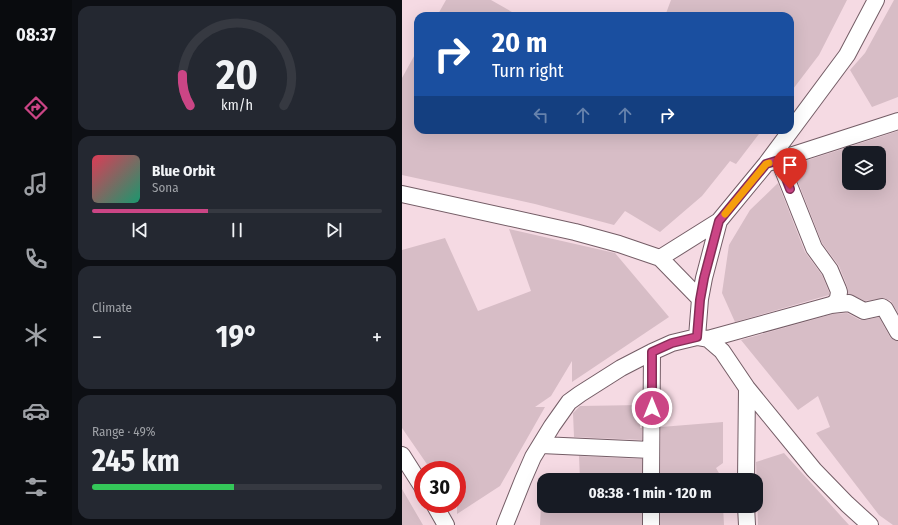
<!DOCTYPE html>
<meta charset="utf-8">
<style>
:root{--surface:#171b24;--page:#242831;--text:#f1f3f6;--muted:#9ea1a6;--line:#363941;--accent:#cb4585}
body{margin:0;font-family:"Fira Sans Condensed",sans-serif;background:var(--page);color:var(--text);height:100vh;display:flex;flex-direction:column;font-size:15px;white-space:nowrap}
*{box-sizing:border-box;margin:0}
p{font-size:13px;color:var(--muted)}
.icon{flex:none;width:22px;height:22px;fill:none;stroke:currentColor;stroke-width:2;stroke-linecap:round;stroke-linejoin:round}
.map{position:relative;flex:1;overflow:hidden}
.panel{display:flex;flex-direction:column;gap:6px;padding:6px;background:#0d0f14;width:330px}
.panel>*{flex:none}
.hud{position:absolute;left:12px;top:12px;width:380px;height:122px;border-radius:12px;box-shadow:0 4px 16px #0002;background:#1a4fa0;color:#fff;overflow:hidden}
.controls{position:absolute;left:440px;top:146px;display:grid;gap:8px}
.controls a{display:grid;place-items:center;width:44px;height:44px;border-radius:8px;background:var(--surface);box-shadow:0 4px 16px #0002;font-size:20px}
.speed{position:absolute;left:12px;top:461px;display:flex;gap:8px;font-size:20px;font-weight:700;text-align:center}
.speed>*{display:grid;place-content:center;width:52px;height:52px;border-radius:50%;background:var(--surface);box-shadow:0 4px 16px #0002;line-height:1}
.speed .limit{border:6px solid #d22;background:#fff;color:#111}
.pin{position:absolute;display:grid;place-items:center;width:34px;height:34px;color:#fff;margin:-41px -17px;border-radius:50% 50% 50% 0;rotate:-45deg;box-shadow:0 0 4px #0007}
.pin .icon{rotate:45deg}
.me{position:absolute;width:44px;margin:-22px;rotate:0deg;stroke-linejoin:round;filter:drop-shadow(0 0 3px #0008)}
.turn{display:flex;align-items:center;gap:14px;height:84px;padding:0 12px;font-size:18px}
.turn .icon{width:52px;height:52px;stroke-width:2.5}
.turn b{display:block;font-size:28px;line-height:34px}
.lanes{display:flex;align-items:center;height:38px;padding:0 12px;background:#0003;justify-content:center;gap:20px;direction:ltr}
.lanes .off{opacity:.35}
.big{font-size:30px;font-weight:700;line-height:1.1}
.panel .widget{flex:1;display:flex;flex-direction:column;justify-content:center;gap:6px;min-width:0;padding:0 14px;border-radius:12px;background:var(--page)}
.panel .dial{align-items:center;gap:0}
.dial svg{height:104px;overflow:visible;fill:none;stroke:var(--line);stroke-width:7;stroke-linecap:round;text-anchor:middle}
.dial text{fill:var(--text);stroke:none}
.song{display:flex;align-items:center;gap:12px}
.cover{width:48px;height:48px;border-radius:6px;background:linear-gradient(135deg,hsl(350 70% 55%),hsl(160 70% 35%))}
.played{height:4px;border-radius:2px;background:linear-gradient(90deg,var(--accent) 40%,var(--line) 40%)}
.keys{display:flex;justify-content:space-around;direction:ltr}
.heat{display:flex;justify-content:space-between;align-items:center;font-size:22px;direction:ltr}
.charge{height:6px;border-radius:3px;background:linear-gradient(90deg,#34c759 49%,var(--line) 0)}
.trip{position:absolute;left:135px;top:473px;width:226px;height:40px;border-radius:12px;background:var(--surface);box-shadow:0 4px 16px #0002;font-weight:700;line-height:40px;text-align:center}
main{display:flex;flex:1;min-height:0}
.tab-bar{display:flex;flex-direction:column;width:72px;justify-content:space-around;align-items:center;background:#090b0e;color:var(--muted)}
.tab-bar .icon{width:28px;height:28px}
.tab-bar .selected{color:var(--accent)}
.tab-bar b{font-size:18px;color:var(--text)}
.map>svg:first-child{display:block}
.building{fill:#d7bdc6;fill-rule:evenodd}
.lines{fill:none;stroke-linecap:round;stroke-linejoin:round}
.street-casing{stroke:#745d66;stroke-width:18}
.street{stroke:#fff;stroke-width:16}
.route-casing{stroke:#842d56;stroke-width:10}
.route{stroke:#cb4585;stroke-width:7}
.slow{stroke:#f59e0b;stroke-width:7}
</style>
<main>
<nav class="tab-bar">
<b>08:37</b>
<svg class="icon selected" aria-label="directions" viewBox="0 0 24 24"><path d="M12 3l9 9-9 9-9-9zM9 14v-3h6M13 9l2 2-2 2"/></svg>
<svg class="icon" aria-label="music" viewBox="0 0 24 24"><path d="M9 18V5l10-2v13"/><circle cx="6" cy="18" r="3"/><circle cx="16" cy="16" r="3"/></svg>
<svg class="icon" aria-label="phone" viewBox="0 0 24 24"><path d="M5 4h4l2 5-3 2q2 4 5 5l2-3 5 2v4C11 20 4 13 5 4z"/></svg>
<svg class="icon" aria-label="climate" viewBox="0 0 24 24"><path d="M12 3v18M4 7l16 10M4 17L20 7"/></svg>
<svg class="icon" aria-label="car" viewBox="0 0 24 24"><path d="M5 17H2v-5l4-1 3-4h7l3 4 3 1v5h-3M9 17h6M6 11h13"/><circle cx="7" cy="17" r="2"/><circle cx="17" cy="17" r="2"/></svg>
<svg class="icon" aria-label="filters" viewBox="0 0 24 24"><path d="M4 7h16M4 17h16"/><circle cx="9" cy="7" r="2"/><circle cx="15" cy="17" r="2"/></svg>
</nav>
<section class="panel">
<div class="widget dial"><svg viewBox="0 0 100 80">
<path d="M14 69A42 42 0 1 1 86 69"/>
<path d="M14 69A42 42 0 0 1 8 45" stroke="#cb4585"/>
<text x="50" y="56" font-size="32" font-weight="700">20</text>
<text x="50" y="72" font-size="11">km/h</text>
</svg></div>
<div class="widget">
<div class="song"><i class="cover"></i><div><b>Blue Orbit</b><p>Sona</p></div></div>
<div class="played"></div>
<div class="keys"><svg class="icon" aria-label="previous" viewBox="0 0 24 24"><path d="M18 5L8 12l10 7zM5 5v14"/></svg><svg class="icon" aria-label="pause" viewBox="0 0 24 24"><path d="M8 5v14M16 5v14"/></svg><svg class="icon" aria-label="next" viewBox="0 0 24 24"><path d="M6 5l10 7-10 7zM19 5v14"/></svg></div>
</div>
<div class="widget"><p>Climate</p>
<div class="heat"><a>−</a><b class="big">19°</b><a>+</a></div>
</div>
<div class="widget"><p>Range · 49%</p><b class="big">245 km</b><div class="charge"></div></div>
</section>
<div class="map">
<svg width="496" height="525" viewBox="0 0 496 525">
<rect width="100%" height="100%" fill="#f5dae3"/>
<path class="building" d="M44,0H89L117,16H35Z
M269,0H445L417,55L388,93V16H263Z
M492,0H496V97L470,107L448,70L463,53Z
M16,49V130H360L334,164L328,161L300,196L258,232L223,211L212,225L133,204L0,175V78Z
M496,131V313L489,301L482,298L463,301L451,295L446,294L445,286L437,266L420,243L392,172L403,161ZM447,153H477V183H447Z
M376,183L403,252L420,275L427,292V295L333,322L320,293L327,245L348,210Z
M107,229L213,253L267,317L170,382V361L149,396L133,407H143L98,486L55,514V470H29L0,428V250L43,238L76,311L129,291Z
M445,313L458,320H464L477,317L488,337L492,340L496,341V525H491L477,515L414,433L428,427L416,396L396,410L339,340L431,314Z
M238,405V428H240V440L172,437L171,413L178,406Z
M321,422V463L314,468L321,480H258L259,427Z
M382,453L447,525H356L354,462Z
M177,456L240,459V480H178Z
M0,489L21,525H0Z
M139,506H240V525H138Z
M258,506H321L322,525H258Z"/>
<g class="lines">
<defs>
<path id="street" d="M366,163L496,121
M0,194L173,232L217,244L258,258L298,299
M258,258L317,221L364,164L445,55L474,0
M429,305L447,303L462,311L480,307L483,309L496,332
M295,337L298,299L302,278L317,221
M306,339L429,305L434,302L436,298L437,292L436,289L428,270L412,248L377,160
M139,445L249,450
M0,455L21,488
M249,480L250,352
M344,480L345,388
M32,504L44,525
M344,506L345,525
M103,525L121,480L131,457L150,426L167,402L178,394L219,368L250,352L270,343L295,337L306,339L320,351L345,388L412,470L445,504L468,525
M249,525V506"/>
</defs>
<use href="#street" class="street-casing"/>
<use href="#street" class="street"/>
</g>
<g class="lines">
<defs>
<path id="route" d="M250,408V352L270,343L295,337L298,300L302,278L317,221L364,164L377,160L388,189"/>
</defs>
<use href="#route" class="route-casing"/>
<use href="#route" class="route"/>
<path class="slow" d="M323,214L364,164L367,163"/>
</g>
</svg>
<div class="controls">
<a><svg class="icon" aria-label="layers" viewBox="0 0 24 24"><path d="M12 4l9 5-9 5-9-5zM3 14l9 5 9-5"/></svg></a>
</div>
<div class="speed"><div class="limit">30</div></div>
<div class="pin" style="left:388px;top:189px;background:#d93025"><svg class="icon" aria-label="arrive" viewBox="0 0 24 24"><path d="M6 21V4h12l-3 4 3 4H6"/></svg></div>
<svg class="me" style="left:250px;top:408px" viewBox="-20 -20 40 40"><circle r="17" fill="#cb4585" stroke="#fff" stroke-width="3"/><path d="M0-11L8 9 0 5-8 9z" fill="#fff"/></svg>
<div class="trip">08:38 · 1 min · 120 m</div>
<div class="hud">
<div class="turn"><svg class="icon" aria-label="right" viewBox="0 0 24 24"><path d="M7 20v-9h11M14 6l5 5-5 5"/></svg><div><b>20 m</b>Turn right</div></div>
<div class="lanes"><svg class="icon off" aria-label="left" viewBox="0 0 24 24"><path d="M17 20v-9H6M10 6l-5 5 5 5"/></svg><svg class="icon off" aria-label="ahead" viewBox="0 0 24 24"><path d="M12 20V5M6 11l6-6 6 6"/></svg><svg class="icon off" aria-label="ahead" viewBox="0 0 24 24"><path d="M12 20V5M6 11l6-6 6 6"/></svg><svg class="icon" aria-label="right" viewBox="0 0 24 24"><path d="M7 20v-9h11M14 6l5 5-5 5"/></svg></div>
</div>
</div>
</main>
